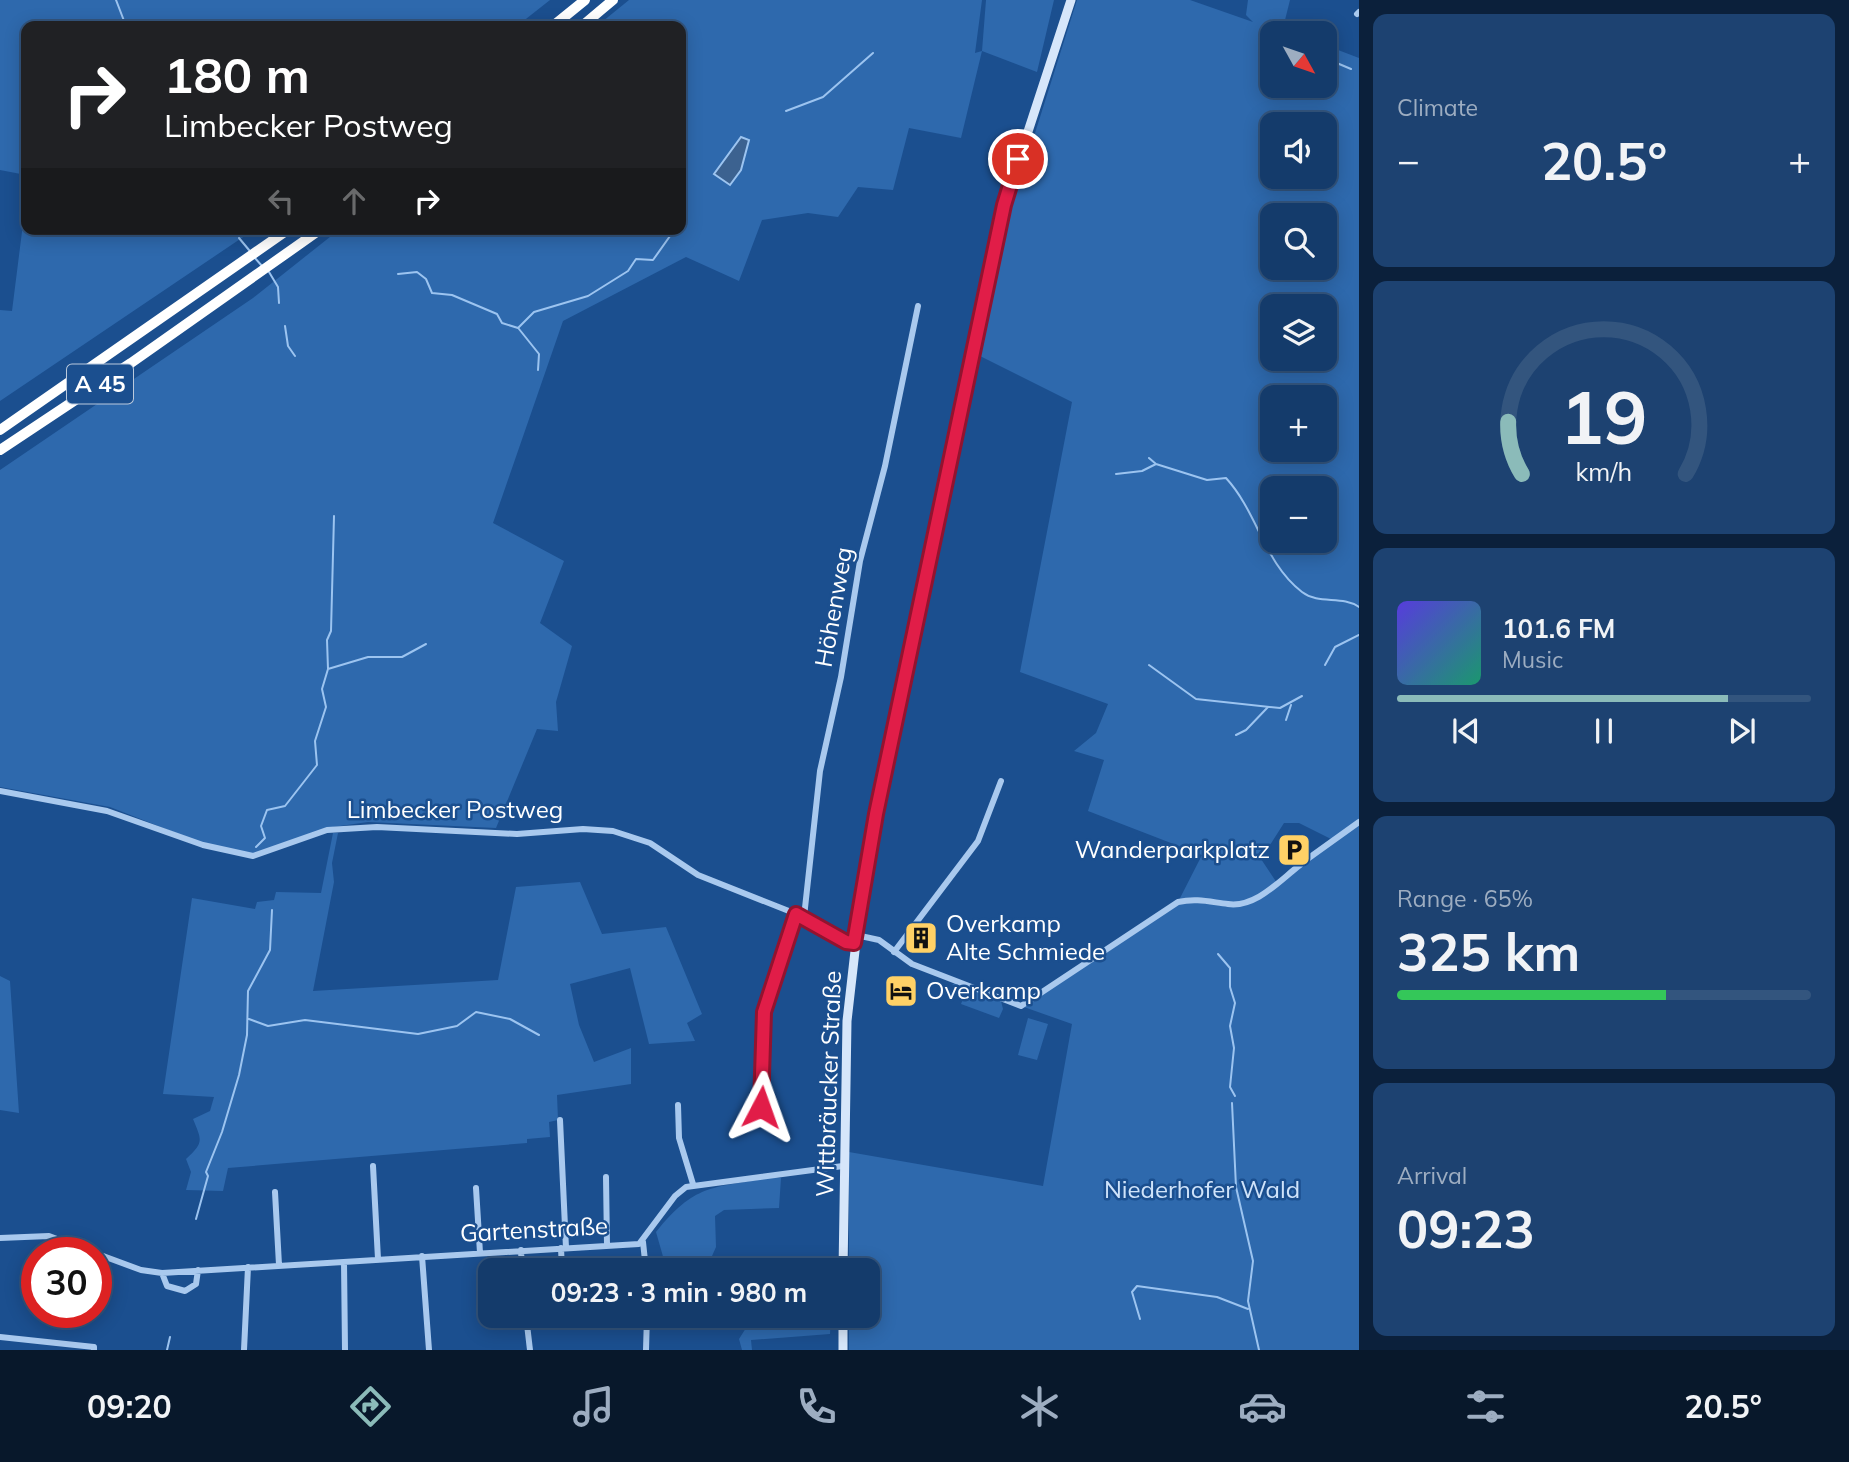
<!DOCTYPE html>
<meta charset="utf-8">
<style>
:root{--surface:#143b6b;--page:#1d4271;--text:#f1f3f6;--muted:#9dadc1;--line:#33557e;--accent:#8bbbb9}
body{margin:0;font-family:Mulish,sans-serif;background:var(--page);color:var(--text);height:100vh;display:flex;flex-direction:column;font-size:26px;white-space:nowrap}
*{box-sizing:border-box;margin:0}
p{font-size:23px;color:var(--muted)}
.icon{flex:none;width:38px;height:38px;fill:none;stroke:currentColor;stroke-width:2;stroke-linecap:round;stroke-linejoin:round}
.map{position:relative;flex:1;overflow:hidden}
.sheet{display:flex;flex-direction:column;gap:14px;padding:14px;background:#0b203b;width:490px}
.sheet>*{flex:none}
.top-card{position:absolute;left:21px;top:21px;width:665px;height:214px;border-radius:14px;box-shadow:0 4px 18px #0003,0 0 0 2px var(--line);background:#202124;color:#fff;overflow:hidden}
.needle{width:46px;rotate:130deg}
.tools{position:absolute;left:1260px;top:21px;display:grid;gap:14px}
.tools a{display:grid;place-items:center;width:77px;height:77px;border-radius:14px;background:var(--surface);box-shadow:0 4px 18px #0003,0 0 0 2px var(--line);font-size:35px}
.speed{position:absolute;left:21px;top:1237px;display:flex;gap:14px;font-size:35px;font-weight:700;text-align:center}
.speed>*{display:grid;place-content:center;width:91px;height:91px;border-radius:50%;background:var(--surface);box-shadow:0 4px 18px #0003,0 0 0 2px var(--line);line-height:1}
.speed .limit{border:10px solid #d22;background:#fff;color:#111}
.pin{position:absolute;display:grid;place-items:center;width:60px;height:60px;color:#fff;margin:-30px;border:4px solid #fff;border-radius:50%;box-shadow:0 2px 7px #0007}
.me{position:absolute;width:77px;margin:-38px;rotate:4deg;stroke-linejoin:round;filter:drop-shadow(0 0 5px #0008)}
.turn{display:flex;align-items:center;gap:24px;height:147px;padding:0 28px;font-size:32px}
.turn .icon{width:91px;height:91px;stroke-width:2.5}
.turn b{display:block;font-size:49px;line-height:60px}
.lanes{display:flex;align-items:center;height:66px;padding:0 28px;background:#0003;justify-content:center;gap:35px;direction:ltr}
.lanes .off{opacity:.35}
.big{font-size:52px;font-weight:700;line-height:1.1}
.sheet .card{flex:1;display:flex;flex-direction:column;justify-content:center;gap:10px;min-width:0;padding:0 24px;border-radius:14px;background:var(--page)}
.sheet .dial{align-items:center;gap:0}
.dial svg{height:182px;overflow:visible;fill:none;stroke:var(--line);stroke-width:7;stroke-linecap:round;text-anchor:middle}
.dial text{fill:var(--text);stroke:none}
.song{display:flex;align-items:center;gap:21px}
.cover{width:84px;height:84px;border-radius:10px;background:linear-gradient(135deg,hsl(250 70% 55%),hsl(160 70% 35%))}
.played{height:7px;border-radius:4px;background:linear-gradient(90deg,var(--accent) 80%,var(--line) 80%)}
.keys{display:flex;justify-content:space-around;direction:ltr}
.heat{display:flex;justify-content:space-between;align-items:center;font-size:38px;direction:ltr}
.charge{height:10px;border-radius:5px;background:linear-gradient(90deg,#34c759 65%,var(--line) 0)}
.trip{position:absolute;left:478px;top:1258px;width:402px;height:70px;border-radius:14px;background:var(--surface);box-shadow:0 4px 18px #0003,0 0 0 2px var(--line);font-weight:700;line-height:70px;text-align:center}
.tab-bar{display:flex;height:112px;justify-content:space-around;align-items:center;background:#08182b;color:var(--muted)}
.tab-bar .icon{width:49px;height:49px}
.tab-bar .selected{color:var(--accent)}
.tab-bar b{font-size:32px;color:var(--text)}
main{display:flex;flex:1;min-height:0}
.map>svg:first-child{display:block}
.green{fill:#2e69ad;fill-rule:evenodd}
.water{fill:#3c6290;stroke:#9cc4f0;stroke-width:2}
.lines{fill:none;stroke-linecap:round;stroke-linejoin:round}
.stream{stroke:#9cc4f0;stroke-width:2}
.minor{stroke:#a9c9ee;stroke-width:6}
.secondary{stroke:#d6e6fa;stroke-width:9}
.motorway{stroke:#fff;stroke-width:10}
.route-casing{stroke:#92132f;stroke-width:18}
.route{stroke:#e11d48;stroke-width:12}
.labels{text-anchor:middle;stroke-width:5;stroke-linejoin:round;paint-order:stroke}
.shield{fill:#1b4f8f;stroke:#bbcadd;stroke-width:2}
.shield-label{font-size:23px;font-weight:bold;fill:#fff}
.street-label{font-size:24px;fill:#fff;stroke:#1b4f8f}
.poi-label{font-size:24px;fill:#fff;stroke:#1b4f8f;text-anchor:start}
.park-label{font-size:24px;fill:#cfe3fa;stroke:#1b4f8f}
</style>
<main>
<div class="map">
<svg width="1359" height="1350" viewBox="0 0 1359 1350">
<rect width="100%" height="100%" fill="#1b4f8f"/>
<path class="green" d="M0,0H550L517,26H26V175L0,170Z
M629,0H982L975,53L982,51L986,0H1054L1037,72L982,51L961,138L909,128L893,190L858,187L838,217L808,213L762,220L739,281L686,257L563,321L493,523L564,561L540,623L572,646L556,702L558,731L537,729L496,828L368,822L326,828L252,855L204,844L110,807L0,787V470L253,298L340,229H681V26H597Z
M1077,0H1190L1253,22L1246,15L1248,0H1290L1284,24L1270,27L1289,33H1272V86H1325V45L1359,58V1350H849V1316H868V1270H849V1152L1043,1186L1072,1024L1021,1006L1178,902L1202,855L1088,811L1104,760L1074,751L1096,733L1108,704L1020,672L1072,402L978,355L1011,209ZM1272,124H1325V177H1272ZM1272,215H1325V268H1272ZM1272,306H1325V359H1272ZM1272,397H1325V450H1272ZM1272,488H1325V541H1272ZM1284,823H1299L1333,840L1277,883L1261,859Z
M26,200V229H255L0,401V310L12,311Z
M333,833H338L332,863L334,882L313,991L498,980L516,887L580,882L602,934L666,927L702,1014L687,1023L695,1041L649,1044L630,968L570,984L579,1025L594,1062L631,1048V1084L557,1095L558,1120L549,1122L550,1137L527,1139V1143L228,1168L223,1191L186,1190L191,1172L186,1159C204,1142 202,1141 193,1119L210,1111L214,1097L163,1094L192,898L255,909L257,902L274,900L276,892L321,893Z
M0,976L10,981L19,1113L0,1110Z
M955,983L1001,1001L1003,1009L999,1018L961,1004L966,991L952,985Z
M1028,1018L1048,1024L1037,1060L1018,1055Z
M773,1177L781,1178L779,1208L724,1210L715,1216L716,1247L712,1256L694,1270L666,1267L656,1232C697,1181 714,1189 773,1177Z
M831,1316L830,1334L751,1340L752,1350H742L739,1339L753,1317Z"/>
<path class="water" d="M741,137L749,140L741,170L730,185L714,174Z"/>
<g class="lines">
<path class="stream" d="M116,0L126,26
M1276,28L1285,33
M1325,58L1351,69
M786,111L823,97L873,53
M239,238L249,250
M254,257L262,266
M269,272L278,287L279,303
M398,274L417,272L426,279L432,293L452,295L497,314L502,323L518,328L534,312L588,296L628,271L636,259L653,260L675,229
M285,326L288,346L295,356
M519,329L539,354L538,370
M1149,458L1156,464
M1116,474L1142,471L1156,464L1207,480L1226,478C1258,513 1264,563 1302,592C1319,605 1342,595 1359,607
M1149,665L1196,699L1280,708L1302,696
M1325,665L1335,647L1359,635
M328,669L368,657H402L426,644
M1286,720L1291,705
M1236,735L1246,730L1268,707
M256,847L265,838L261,826L267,810L285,806L317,765L315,741L326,707L322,689L328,669L327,640L331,631L334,516
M1218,954L1230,968V987L1235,1003L1230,1026L1234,1048L1230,1087L1235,1096
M249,1019L268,1026L305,1020L418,1034L457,1026L476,1012L510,1019L539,1035
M1232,1103L1236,1187L1253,1261L1248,1301L1259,1350
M196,1219L208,1176L206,1172L222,1132L239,1075L247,1035L248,991L270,950L272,910
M1140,1319L1132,1292L1137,1286L1217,1297L1248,1309
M167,1350L170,1337"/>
<path class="minor" d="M1357,14L1359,12
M0,791L107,811L203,845L253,856L327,830L377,827L517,834L583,829L613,831L650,843L698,875L804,917L846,942L854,943
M1306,860L1359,822
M804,917L820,771L841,677L860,561L885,466L918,306
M856,935L879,940L912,964L1021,1006L1178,902C1197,898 1210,902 1228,904C1256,908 1280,880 1300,865
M894,952L978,841L1001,781
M678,1105L679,1138L693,1184
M560,1120L566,1248
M758,1121L764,1093V1012L796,914
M373,1166L378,1259
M606,1177L607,1245
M476,1188L480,1253
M275,1192L279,1265
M0,1238L49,1236L141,1270L162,1273L639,1244L675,1196L686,1187L843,1166
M643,1242L646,1270
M561,1248L562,1270
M521,1250L522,1270
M422,1256L429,1350
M344,1262L345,1350
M162,1273L167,1286L185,1291L196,1284L198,1270
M526,1316L530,1350
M0,1337L94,1347V1350
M244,1350L248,1267
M646,1350L647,1316"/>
<path class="secondary" d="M843,1270L847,1021L863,881L1004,205L1071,0
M843,1316V1350"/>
<path class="motorway" d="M553,26L585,0
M582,26L613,0
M0,430L289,229
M0,450L131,363L321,229"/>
</g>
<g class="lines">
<defs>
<path id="route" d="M761,1107L764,1012L796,914L846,942L854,943L876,814L1004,205L1018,159"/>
</defs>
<use href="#route" class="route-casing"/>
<use href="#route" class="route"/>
</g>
<defs>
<symbol id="parking-square" viewBox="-11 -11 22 22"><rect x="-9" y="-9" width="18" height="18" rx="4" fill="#ffd166" stroke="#1b4f8f"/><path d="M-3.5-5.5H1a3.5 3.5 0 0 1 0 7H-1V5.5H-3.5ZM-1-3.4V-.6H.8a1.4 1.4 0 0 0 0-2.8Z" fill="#111"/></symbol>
<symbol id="building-square" viewBox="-11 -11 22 22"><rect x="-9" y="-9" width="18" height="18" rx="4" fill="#ffd166" stroke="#1b4f8f"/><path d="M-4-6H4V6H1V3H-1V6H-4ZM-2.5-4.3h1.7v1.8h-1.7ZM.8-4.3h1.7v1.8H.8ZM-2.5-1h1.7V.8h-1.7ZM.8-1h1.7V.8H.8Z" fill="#111"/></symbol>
<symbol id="hotel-square" viewBox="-11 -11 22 22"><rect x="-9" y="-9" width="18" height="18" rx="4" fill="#ffd166" stroke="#1b4f8f"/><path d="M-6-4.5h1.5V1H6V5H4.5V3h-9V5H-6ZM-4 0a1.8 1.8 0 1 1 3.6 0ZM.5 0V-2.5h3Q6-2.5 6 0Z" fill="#111"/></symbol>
</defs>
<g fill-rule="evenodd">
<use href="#parking-square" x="1275" y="831" width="38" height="38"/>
<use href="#building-square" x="902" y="919" width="38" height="38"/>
<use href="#hotel-square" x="882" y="972" width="38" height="38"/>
</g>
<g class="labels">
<rect class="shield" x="67" y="364.5" width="66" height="39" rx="5"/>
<g class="shield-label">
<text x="100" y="392">A 45</text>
</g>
<g class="street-label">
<text transform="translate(834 607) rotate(-80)" y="8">Höhenweg</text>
<text x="455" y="818">Limbecker Postweg</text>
<text transform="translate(829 1084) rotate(-88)" y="8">Wittbräucker Straße</text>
<text transform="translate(534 1230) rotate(-3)" y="8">Gartenstraße</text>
</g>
<g class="poi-label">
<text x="1270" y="858" text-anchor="end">Wanderparkplatz</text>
<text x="946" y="932">Overkamp<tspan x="946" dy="28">Alte Schmiede</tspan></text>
<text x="926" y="999">Overkamp</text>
</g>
<g class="park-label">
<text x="1202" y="1198">Niederhofer Wald</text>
</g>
</g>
</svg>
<div class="tools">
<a><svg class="needle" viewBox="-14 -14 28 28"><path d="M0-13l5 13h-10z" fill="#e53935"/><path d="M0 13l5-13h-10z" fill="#9dadc1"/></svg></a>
<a><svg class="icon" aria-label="sound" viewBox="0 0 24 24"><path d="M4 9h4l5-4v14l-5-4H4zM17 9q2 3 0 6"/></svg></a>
<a><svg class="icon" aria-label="search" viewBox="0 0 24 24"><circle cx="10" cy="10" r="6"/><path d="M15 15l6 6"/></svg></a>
<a><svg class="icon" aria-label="layers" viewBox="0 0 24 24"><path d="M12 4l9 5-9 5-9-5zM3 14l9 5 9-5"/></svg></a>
<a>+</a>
<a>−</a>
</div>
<div class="speed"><div class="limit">30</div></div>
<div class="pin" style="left:1018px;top:159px;background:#d93025"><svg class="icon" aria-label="arrive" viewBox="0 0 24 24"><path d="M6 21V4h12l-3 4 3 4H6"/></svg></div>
<svg class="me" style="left:761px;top:1107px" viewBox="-20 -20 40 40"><path d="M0-17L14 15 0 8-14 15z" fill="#e11d48" stroke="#fff" stroke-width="4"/></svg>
<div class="trip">09:23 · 3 min · 980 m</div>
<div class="top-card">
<div class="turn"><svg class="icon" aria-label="right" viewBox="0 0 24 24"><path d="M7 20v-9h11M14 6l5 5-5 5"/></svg><div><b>180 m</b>Limbecker Postweg</div></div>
<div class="lanes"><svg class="icon off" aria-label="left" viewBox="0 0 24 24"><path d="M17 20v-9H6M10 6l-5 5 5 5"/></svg><svg class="icon off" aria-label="ahead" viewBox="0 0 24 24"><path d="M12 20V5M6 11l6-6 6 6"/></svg><svg class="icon" aria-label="right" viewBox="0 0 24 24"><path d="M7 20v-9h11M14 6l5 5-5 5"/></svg></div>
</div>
</div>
<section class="sheet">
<div class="card"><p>Climate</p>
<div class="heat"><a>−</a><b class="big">20.5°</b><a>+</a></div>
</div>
<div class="card dial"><svg viewBox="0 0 100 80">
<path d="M14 69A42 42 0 1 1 86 69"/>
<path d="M14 69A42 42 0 0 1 8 46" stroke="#8bbbb9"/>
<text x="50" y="56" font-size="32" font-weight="700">19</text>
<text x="50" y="72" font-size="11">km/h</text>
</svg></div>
<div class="card">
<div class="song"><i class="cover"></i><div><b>101.6 FM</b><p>Music</p></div></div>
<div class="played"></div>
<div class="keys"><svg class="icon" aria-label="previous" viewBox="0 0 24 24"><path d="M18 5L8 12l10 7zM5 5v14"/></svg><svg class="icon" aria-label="pause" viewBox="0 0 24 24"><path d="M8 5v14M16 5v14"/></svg><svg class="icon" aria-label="next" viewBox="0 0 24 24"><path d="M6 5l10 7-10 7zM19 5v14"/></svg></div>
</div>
<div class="card"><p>Range · 65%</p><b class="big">325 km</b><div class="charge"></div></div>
<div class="card"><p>Arrival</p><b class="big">09:23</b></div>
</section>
</main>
<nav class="tab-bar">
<b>09:20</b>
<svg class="icon selected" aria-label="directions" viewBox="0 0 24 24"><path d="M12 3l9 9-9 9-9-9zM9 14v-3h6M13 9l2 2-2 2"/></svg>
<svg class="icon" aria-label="music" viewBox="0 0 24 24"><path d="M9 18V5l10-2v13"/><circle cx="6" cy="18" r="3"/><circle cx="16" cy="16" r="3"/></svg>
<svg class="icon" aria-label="phone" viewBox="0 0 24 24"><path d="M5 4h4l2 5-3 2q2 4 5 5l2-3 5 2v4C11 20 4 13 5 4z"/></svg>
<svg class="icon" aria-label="climate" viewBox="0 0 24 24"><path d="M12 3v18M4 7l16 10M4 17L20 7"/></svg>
<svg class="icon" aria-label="car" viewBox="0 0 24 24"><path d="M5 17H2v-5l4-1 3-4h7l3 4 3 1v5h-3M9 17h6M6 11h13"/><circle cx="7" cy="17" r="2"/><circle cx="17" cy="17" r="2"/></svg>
<svg class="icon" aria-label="filters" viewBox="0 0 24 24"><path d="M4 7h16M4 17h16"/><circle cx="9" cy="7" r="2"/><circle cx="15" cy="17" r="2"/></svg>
<b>20.5°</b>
</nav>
